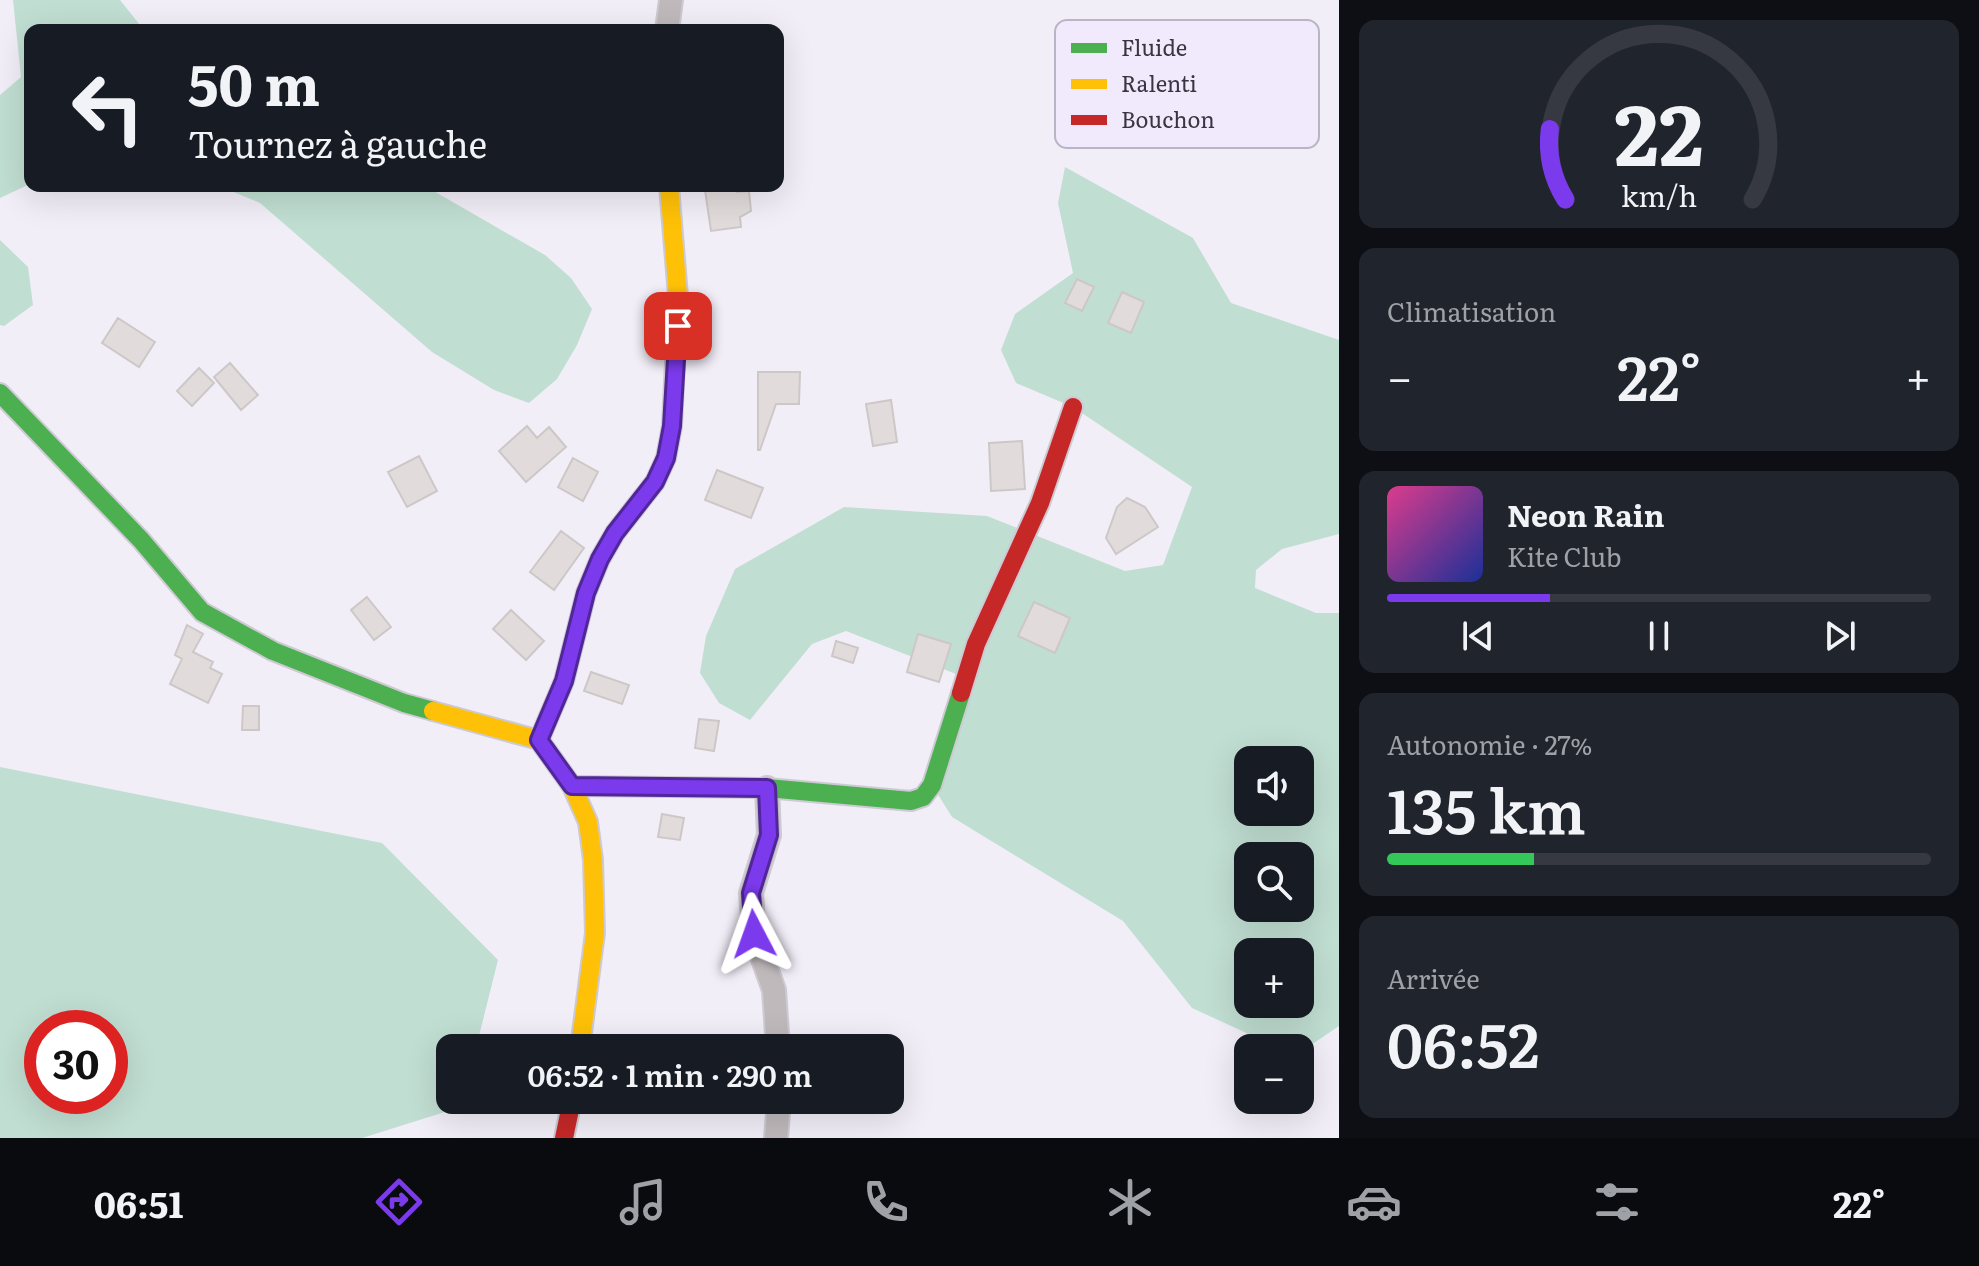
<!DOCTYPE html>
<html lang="fr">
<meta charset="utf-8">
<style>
:root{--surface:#171b24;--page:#20242c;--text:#f1f3f6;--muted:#9ea1a6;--line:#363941;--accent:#7c3aed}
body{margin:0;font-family:Literata,serif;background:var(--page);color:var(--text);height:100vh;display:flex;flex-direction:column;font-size:30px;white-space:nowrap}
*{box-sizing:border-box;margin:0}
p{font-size:26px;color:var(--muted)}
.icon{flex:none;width:44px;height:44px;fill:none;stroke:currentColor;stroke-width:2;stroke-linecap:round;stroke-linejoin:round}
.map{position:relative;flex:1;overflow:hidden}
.sheet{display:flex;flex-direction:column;gap:20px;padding:20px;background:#0d0f14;width:640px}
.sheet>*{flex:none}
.hud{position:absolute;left:24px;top:24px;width:760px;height:168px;border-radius:16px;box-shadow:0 8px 32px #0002;background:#171b24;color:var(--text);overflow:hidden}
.fabs{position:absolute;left:1234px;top:746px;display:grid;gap:16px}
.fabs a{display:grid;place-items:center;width:80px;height:80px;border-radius:16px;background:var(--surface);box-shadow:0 8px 32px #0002;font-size:40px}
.speed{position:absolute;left:24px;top:1010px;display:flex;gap:16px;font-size:40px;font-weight:700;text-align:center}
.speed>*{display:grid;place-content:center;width:104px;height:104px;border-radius:50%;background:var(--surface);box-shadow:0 8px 32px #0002;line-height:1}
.speed .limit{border:12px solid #d22;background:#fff;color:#111}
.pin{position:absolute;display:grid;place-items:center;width:68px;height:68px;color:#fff;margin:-34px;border-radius:16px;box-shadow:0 4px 12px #0006}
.me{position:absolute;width:88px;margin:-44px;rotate:356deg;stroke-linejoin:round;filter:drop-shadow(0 0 6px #0008)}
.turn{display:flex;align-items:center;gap:28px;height:168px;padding:0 32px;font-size:36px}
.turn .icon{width:104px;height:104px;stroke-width:2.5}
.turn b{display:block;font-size:56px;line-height:68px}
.big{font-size:60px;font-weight:600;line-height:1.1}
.sheet .tile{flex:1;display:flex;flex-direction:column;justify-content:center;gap:12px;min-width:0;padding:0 28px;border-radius:16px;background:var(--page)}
.sheet .dial{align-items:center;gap:0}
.dial svg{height:208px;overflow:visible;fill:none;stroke:var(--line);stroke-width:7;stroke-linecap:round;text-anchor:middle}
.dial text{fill:var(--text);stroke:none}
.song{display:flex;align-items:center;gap:24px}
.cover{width:96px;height:96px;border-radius:12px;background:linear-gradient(135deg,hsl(330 70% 55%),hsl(230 70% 35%))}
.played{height:8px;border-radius:4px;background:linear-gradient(90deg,var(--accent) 30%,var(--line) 30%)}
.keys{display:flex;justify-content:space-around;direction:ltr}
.heat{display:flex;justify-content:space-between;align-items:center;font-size:44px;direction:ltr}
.charge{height:12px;border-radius:6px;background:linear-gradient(90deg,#34c759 27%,var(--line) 0)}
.trip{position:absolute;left:436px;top:1034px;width:468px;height:80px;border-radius:16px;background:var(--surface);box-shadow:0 8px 32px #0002;font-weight:600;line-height:80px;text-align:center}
.tabs{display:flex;height:128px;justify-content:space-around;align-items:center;background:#090b0e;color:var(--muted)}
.tabs .icon{width:56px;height:56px}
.tabs .selected{color:var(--accent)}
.tabs b{font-size:36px;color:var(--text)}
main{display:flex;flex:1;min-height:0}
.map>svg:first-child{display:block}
.green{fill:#c1ded2;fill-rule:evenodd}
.building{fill:#e1dcdb;stroke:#cdc8c7;stroke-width:2}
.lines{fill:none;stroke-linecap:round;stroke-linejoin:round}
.street-casing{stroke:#cdcad3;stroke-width:26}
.fast-casing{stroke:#cdcad3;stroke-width:22}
.slow-casing{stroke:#cdcad3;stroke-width:22}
.jam-casing{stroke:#cdcad3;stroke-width:22}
.street{stroke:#bfb9bc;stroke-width:22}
.fast{stroke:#4caf50;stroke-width:18}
.slow{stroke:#ffc107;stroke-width:18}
.jam{stroke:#c62828;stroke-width:18}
.route-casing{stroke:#51269a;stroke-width:20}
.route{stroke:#7c3aed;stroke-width:14}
.key{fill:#f1eafc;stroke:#bab4c4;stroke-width:2}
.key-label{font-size:22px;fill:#3a3641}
</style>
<main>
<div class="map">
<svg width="1339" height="1138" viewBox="0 0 1339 1138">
<rect width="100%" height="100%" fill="#f2eef8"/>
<path class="green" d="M13,0H120L144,30H30V184L0,198V95L21,77Z
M1065,167L1193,238L1231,303L1339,340V534L1282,549L1256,570L1255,588L1316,613H1339V1026L1314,1043L1277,1047L1192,1008L1123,921L952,817L932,785L956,674L846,631L812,644L750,720L719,703L700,673L706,636L735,569L844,507L987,516L1125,571L1163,565L1192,487L1073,407L1016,383L1001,350L1015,314L1073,273L1058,203ZM1248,760H1300V812H1248ZM1248,856H1300V908H1248ZM1248,952H1300V1004H1248Z
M219,186H425L545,255L571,278L592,309L577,345L557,379L529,403L494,390L432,352L260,203Z
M0,240L28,267L33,305L4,326L0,325Z
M0,767L382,843L498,960L476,1048H450V1100H463L461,1107L362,1138H0ZM110,1028V1096H42V1028Z"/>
<path class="building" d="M735,186L737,192L749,191L751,211L740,217L741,227L711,231L705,190Z
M1077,279L1094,287L1082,311L1065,303Z
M1122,292L1144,302L1131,333L1108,323Z
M118,318L155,342L139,367L102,343Z
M230,363L258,395L241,410L214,377Z
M199,368L214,383L192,406L177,391Z
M758,372H800L799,404H776L760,450H758Z
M891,400L897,442L873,446L866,404Z
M527,426L537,438L549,427L566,447L526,482L499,451Z
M1022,441L1025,489L991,491L989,443Z
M419,456L437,491L407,507L388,472Z
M573,458L598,472L583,501L558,487Z
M717,470L763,488L751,518L705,500Z
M1127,498L1145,507L1158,527L1116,554L1106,538L1117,507Z
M561,531L584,548L554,590L530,572Z
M367,597L391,627L374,640L351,610Z
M1034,602L1070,618L1055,653L1018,636Z
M511,610L544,641L526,660L493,629Z
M187,625L203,634L193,652L213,662L210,668L222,674L208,703L170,684L182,659L175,655Z
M918,634L951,644L939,682L907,672Z
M836,641L858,648L853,663L832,656Z
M591,672L629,685L622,704L584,691Z
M243,706H259V730H242Z
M699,719L719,721L714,751L695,748Z
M662,814L684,818L680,840L658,837Z"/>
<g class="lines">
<defs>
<path id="street" d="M667,30L671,0
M767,788L769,835L751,893L754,934L774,990L778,1048
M776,1138L779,1100"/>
<path id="fast" d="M0,393L141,540L202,612L273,651L404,703L433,711
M572,786L767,788L911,801L923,797L932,785L961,693"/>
<path id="slow" d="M433,711L539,740L572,786L588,822L593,860L595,933L580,1048
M539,740L564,681L586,593L600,559L615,533L655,482L666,458L672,426L678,296L669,186"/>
<path id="jam" d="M961,693L976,644L1040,503L1073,407
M564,1138L572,1100"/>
</defs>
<use href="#street" class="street-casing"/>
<use href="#fast" class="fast-casing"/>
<use href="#slow" class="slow-casing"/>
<use href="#jam" class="jam-casing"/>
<use href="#street" class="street"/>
<use href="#fast" class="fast"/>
<use href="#slow" class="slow"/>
<use href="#jam" class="jam"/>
</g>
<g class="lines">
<defs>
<path id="route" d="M678,326L672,426L666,458L655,482L615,533L600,559L586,593L564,681L539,740L572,786L767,788L769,835L751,893L754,934"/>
</defs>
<use href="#route" class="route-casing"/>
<use href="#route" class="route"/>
</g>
<rect x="1055" y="20" width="264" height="128" rx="12" class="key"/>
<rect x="1071" y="43" width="36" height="10" fill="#4caf50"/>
<rect x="1071" y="79" width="36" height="10" fill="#ffc107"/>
<rect x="1071" y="115" width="36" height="10" fill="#c62828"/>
<g class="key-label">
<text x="1121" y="56">Fluide</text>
<text x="1121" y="92">Ralenti</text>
<text x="1121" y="128">Bouchon</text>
</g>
</svg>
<div class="fabs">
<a><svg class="icon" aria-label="sound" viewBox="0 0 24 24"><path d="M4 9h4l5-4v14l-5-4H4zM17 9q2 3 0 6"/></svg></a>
<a><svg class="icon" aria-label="search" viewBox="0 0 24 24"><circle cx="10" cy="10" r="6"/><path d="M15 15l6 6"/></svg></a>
<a>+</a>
<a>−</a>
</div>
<div class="speed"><div class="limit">30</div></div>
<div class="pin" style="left:678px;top:326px;background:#d93025"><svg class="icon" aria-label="arrive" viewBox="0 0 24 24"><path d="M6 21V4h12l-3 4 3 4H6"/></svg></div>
<svg class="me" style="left:754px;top:934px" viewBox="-20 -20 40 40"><path d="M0-17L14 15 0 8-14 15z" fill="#7c3aed" stroke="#fff" stroke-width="4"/></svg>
<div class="trip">06:52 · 1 min · 290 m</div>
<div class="hud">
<div class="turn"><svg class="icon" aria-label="left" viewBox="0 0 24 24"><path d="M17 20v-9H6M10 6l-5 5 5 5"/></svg><div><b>50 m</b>Tournez à gauche</div></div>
</div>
</div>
<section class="sheet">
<div class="tile dial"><svg viewBox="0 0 100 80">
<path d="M14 69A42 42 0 1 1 86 69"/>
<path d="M14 69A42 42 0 0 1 8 42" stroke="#7c3aed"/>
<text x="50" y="56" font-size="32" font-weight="700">22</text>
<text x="50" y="72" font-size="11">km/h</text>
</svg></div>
<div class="tile"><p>Climatisation</p>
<div class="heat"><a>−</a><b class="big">22°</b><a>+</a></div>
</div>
<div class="tile">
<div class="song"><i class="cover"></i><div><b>Neon Rain</b><p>Kite Club</p></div></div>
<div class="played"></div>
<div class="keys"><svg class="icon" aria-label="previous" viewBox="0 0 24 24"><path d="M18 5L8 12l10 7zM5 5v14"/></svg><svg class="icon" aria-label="pause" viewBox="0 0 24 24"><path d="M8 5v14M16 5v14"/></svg><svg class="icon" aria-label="next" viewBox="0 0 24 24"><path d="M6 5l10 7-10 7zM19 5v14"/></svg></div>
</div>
<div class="tile"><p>Autonomie · 27%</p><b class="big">135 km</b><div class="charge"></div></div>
<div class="tile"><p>Arrivée</p><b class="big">06:52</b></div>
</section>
</main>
<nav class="tabs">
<b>06:51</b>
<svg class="icon selected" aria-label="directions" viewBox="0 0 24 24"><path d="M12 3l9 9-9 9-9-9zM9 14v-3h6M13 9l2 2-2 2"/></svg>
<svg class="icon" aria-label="music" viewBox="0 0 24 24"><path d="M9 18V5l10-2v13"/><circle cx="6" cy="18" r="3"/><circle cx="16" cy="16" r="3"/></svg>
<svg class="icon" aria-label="phone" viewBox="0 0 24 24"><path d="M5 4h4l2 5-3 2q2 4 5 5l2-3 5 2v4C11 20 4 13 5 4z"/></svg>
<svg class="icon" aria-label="climate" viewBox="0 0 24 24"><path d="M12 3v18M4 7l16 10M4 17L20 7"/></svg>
<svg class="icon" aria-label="car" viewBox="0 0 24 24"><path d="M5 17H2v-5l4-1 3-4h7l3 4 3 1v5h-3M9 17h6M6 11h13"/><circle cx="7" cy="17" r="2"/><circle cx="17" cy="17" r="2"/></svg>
<svg class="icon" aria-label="filters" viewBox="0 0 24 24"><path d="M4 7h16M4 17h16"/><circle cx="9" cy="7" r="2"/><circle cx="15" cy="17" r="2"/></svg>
<b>22°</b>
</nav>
